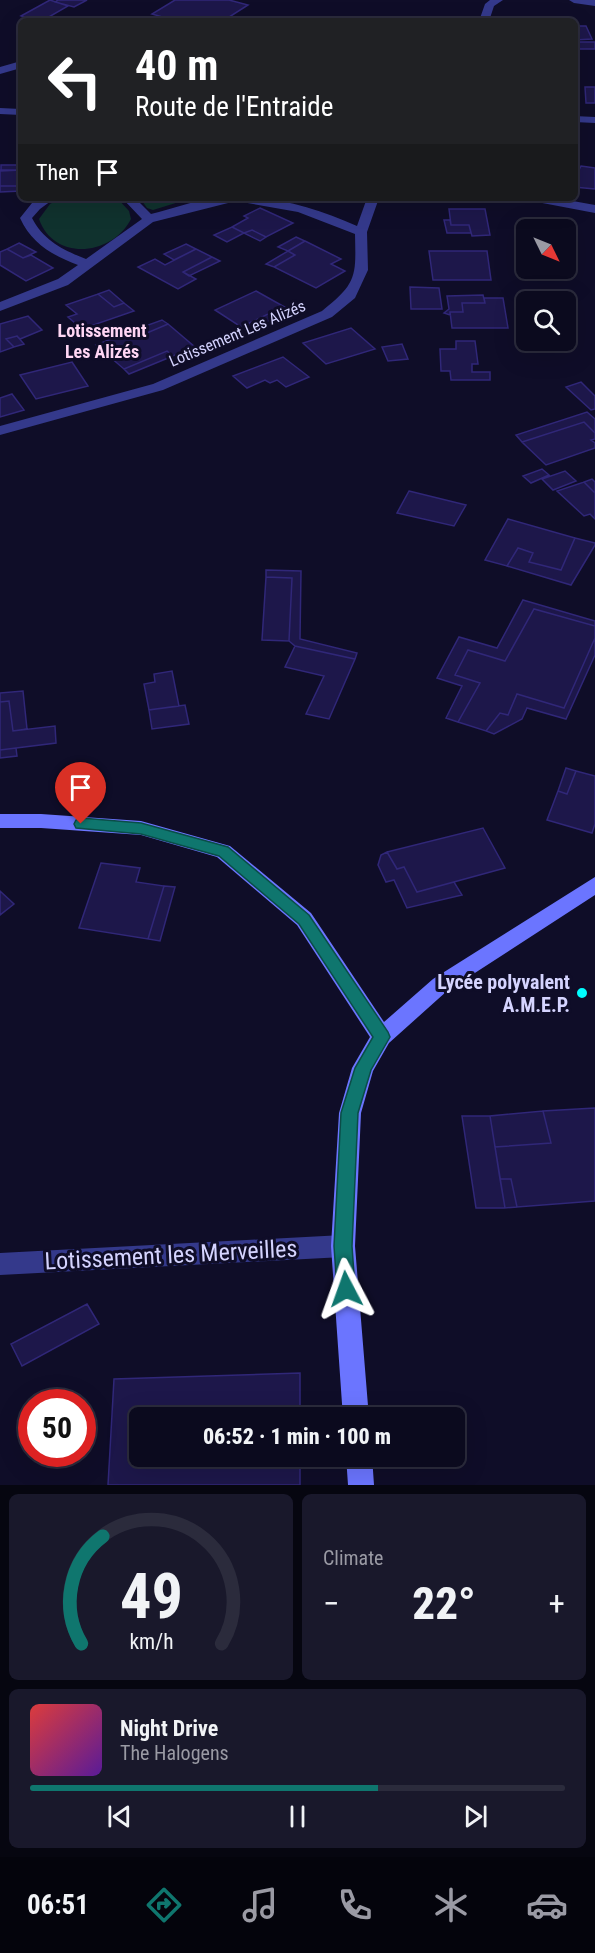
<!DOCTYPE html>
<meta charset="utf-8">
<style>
:root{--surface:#0b0a1e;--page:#19182b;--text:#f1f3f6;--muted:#9a9aa4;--line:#2b2b3c;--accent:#0f766e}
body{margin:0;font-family:"Roboto Condensed",sans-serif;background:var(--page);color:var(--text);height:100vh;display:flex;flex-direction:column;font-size:22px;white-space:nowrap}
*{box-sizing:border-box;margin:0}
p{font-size:20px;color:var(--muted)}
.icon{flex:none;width:33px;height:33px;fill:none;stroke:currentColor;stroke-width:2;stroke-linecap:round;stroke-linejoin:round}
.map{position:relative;height:1485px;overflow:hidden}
.side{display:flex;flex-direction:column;gap:9px;padding:9px;background:#060610;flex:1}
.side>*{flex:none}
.banner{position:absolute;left:18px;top:18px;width:560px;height:183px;border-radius:9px;box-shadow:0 6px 24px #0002,0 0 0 2px var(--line);background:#202124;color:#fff;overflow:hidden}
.needle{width:39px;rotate:133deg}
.fabs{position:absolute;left:516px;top:219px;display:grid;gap:12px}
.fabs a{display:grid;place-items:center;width:60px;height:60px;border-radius:9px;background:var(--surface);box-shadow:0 6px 24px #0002,0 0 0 2px var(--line);font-size:30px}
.speed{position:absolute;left:18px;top:1389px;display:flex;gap:12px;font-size:30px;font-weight:700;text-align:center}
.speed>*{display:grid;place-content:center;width:78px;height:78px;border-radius:50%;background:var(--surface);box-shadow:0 6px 24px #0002,0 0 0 2px var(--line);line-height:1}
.speed .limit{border:9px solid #d22;background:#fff;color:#111}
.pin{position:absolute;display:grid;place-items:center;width:51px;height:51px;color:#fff;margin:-62px -26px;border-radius:50% 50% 50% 0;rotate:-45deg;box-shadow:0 0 6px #0007}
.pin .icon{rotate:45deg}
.me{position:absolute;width:66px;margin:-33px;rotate:356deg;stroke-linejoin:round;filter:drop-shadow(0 0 4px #0008)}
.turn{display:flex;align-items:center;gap:21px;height:126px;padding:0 18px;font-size:27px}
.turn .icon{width:78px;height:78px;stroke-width:2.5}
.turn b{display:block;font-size:42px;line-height:51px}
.then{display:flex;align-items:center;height:57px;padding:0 18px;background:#0003;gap:12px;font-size:22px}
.big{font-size:45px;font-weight:800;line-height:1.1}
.side .tile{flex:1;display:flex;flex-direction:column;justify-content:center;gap:9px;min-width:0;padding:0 21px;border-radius:9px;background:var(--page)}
.side .dial{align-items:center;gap:0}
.dial svg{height:156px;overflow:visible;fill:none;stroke:var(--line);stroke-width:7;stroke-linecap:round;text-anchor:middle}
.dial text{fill:var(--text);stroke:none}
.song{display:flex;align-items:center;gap:18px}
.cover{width:72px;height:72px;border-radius:9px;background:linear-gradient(135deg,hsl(0 70% 55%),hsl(270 70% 35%))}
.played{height:6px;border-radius:3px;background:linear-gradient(90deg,var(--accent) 65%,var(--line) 65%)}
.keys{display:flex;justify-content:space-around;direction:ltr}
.heat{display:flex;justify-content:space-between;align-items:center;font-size:33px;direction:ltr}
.side .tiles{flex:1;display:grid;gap:9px;grid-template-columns:1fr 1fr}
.tile:last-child{grid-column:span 2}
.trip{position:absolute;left:129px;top:1407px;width:336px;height:60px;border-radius:9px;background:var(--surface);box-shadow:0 6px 24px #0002,0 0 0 2px var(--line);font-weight:800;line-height:60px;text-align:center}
.tabs{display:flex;height:96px;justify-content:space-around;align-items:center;background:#04040c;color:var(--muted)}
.tabs .icon{width:42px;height:42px}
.tabs .on{color:var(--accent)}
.tabs b{font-size:27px;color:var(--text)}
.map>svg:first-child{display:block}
.green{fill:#10322e}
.building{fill:#1d174a;stroke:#302778;stroke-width:1.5}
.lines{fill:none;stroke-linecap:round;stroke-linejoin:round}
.lane{fill:#34398b;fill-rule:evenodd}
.street{fill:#34398b;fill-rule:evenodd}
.secondary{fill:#6b75ff;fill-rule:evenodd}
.route{fill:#0f766e;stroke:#0a4d48;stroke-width:1.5}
.poi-dot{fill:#00fdff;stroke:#0f0d28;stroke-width:2}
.labels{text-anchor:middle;stroke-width:6;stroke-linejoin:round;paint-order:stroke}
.far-street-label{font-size:16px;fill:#d5d4ff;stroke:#0f0d28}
.far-neighbourhood-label{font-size:18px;font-weight:bold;fill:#ffd6f4;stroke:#0f0d28}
.poi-label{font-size:20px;font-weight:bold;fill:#d5d4ff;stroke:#0f0d28;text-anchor:end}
.near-street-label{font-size:24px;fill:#d5d4ff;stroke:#0f0d28}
</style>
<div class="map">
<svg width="595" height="1485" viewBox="0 0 595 1485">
<rect width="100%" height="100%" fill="#0f0d28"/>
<path class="green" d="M61,198H117L129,211L131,219C112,256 54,262 39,219L50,204Z
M140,198H192L153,210L147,208Z"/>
<path class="building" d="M50,0L68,6L47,18L58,21H34L21,16Z
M58,0H87L74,7L55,2Z
M175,0H229L248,5L223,21H176L152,14Z
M574,26H586L592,39L574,40Z
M574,42H595V49H574Z
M585,87H595V103H586Z
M1,165H21V170L1,171Z
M581,166L595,168V189L574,187V180Z
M0,170H21V186H0Z
M0,186H21V191L0,192Z
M260,208L293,223L266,237L252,230L244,233L232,227L248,218L244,216Z
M449,209H485L490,235L472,236L469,225H451Z
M444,220H450L451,225H469L471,233H447Z
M232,227L244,233L227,242L214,235Z
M252,230L266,237L260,241L244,233Z
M296,237L305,241L288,251L278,247Z
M305,241L341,259L331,264L345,271L316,288L274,267L295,255L288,251Z
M19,243L36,252L23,258L7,249Z
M186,244L196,249L174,260L164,254Z
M7,249L23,258L31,255L53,268L26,281L0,265V252Z
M196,249L212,257L183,272L196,279L178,289L138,267L155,259L165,265Z
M288,251L295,255L274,267L266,264Z
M429,251H487L491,280H433Z
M212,257L220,261L189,276L183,272Z
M410,287L439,288L442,309H411Z
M109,290L124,303L114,307L98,294Z
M256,291L290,310L276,317L270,313L241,327L215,310Z
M98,294L114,307L124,303L134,311L82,329L68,317L77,314L66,305Z
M483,295L485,303H462L463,312H450V315L444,313L449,309L447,296Z
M484,298H503L508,328H452L450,312H463L462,303H485Z
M270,313L276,317L248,331L241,327Z
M28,316L42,330L20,339L17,336L6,339L14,347L0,352V324Z
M162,320L168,324L133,339L126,333Z
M168,324L195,347L173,356L167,351L124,369L96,345L126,333L133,339Z
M351,328L375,349L326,364L303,343Z
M17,336L24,344L14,347L6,339Z
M456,341H475L478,364H472V372H490V380H451L450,371H441L440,349H456Z
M402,344L408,359L388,361L382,347Z
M167,351L173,356L129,374L124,369Z
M283,357L309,377L286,387L277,380L270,383L265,380L247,388L233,376Z
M72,362L88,386L36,399L20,375Z
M581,382L595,396V409L591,410L566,387Z
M12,394L24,410L0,417V398Z
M587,412L595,419V433L584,422L522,442L516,435Z
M584,422L595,433V439L591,440L595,443V448L546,465L522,442Z
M542,469L549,475L531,483L523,476Z
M565,471L576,481L553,490L542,479Z
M592,479L595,482V493L584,482Z
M584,482L595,493V519L590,514L584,516L557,491Z
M409,491L466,505L454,526L397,513Z
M508,519L575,538L561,570L529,562L533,553L518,548L507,566L485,560Z
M575,538L595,543V545L571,585L507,566L518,548L533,553L529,562L561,570Z
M266,570L301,571L300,639L357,653L355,659L295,646L289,641L292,578L266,577Z
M266,577L292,578L289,641L262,640Z
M523,600L595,621V626L534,609L505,661L468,650L455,675L480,683L458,722L446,718L462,686L437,678L459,637L497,648Z
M534,609L595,626V638L564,708L517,694L508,715L500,713L486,731L458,722L480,683L455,675L468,650L505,661Z
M595,638V655L566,719L527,708L522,719L494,734L486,731L500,713L508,715L517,694L564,708Z
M295,646L355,659L329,719L306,714L324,676L285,667Z
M172,671L179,706L149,710L144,684L155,682L154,674Z
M23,691L27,729L13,731L9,701L0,702V693Z
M9,701L13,731L55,726L56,743L0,750V702Z
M185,705L189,724L152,729L149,710Z
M16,748L17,756L0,758V750Z
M566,768L576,771L567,794L558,791Z
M576,771L595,776V824L592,833L547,820L558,791L567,794Z
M483,828L505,868L417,892L404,867L397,869L387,852Z
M387,852L397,869L404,867L417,892L454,882L462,895L407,908L394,880L386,882L378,865L381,855Z
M101,863L140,868L136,882L164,886L148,939L79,928Z
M164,886L175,887L160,941L148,939Z
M0,891L14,904L0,915Z
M595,1108V1201L517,1207L511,1179H500L495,1147L551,1143L543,1111Z
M543,1111L551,1143L495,1147L490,1116Z
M462,1116H490L505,1208H476Z
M500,1179H511L517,1207L505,1208Z
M87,1304L99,1324L22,1366L11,1344Z
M300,1373V1418H140V1456H300V1485H108L114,1379Z"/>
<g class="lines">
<path class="lane" d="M490,0H503L494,6L489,21H479L485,4Z
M569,0H595V6L574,3Z
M21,61V68L0,74V67Z
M531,198H556L595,205V213L537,202Z"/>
<path class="street" d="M0,108L21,109V115L0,114Z
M574,116L595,117V123L574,122Z
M40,198H55L40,209L32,218C44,241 63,250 86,259L142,219L122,198H135L151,214C172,209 193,201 214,198C263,192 312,206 357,226L367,198H379L367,232L368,270L355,298L332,317L163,390L0,435V426L153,384L322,311C357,283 356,277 355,234L298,212L236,201L153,222L68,285L0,311V302L58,279L78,265C52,255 32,244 20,218L32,203Z
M343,1235L351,1238L355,1246L351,1254L343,1257L0,1275V1253Z"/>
<path class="secondary" d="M0,814H41L141,821L230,846L311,913L384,1022L433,979L595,877V895L447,991L389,1043L373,1071L361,1113L355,1246L369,1418H343L331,1246L339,1113L352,1068L370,1037L297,925L217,857L141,835L41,828H0Z
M346,1456H372L374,1485H348Z"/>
</g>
<path class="route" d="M81,818L141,823L228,847L309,915L388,1032L390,1037L371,1070L358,1113L352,1246L355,1289L352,1295L346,1298L340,1295L337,1289L334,1246L341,1113L355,1068L373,1037L299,924L219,856L141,834L76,828L74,824L76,820Z"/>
<circle class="poi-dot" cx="582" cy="993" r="6"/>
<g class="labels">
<g class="far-street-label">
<text transform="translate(237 333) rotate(-23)" y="6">Lotissement Les Alizés</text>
</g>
<g class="far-neighbourhood-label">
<text x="102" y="337">Lotissement<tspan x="102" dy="21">Les Alizés</tspan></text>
</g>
<g class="poi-label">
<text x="570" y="989">Lycée polyvalent<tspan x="570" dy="23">A.M.E.P.</tspan></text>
</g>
<g class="near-street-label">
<text transform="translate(171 1255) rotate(-3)" y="8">Lotissement les Merveilles</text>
</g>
</g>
</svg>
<div class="fabs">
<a><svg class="needle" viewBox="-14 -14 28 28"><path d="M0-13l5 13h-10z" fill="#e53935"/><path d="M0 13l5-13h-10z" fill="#9a9aa4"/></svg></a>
<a><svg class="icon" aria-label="search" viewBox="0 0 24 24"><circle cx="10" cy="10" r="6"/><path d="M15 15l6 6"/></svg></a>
</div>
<div class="speed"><div class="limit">50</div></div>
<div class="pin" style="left:81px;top:824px;background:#d93025"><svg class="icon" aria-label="arrive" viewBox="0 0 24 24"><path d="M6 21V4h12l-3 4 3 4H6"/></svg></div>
<svg class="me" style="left:346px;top:1289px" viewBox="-20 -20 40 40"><path d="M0-17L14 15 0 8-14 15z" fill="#0f766e" stroke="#fff" stroke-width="4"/></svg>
<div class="trip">06:52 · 1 min · 100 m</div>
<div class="banner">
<div class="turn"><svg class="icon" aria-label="left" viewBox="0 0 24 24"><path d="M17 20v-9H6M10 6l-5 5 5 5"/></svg><div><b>40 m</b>Route de l'Entraide</div></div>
<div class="then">Then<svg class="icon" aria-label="arrive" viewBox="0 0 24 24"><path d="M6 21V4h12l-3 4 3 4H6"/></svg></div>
</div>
</div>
<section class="side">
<div class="tiles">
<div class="tile dial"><svg viewBox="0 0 100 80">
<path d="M14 69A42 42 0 1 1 86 69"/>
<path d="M14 69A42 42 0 0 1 25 14" stroke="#0f766e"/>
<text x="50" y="56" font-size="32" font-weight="700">49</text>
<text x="50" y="72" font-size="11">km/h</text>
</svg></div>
<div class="tile"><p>Climate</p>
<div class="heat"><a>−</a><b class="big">22°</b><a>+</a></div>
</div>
<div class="tile">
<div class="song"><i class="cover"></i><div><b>Night Drive</b><p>The Halogens</p></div></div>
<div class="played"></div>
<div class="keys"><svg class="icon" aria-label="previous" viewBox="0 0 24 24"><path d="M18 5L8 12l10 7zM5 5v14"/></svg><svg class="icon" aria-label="pause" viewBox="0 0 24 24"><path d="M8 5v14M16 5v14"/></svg><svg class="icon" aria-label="next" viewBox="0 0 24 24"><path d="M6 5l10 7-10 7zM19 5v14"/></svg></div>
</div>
</div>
</section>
<nav class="tabs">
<b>06:51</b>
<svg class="icon on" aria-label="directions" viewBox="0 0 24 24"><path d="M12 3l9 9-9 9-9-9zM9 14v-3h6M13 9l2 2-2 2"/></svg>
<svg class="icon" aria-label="music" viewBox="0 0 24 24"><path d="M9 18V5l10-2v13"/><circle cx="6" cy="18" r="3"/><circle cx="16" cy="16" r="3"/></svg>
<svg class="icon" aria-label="phone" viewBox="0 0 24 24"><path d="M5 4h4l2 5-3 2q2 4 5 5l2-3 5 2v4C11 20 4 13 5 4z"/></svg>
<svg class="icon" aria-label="climate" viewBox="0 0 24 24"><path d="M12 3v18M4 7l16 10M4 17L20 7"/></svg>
<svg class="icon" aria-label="car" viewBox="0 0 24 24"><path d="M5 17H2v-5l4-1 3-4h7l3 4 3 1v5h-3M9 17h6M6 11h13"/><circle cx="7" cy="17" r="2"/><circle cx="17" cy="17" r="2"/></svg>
</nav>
